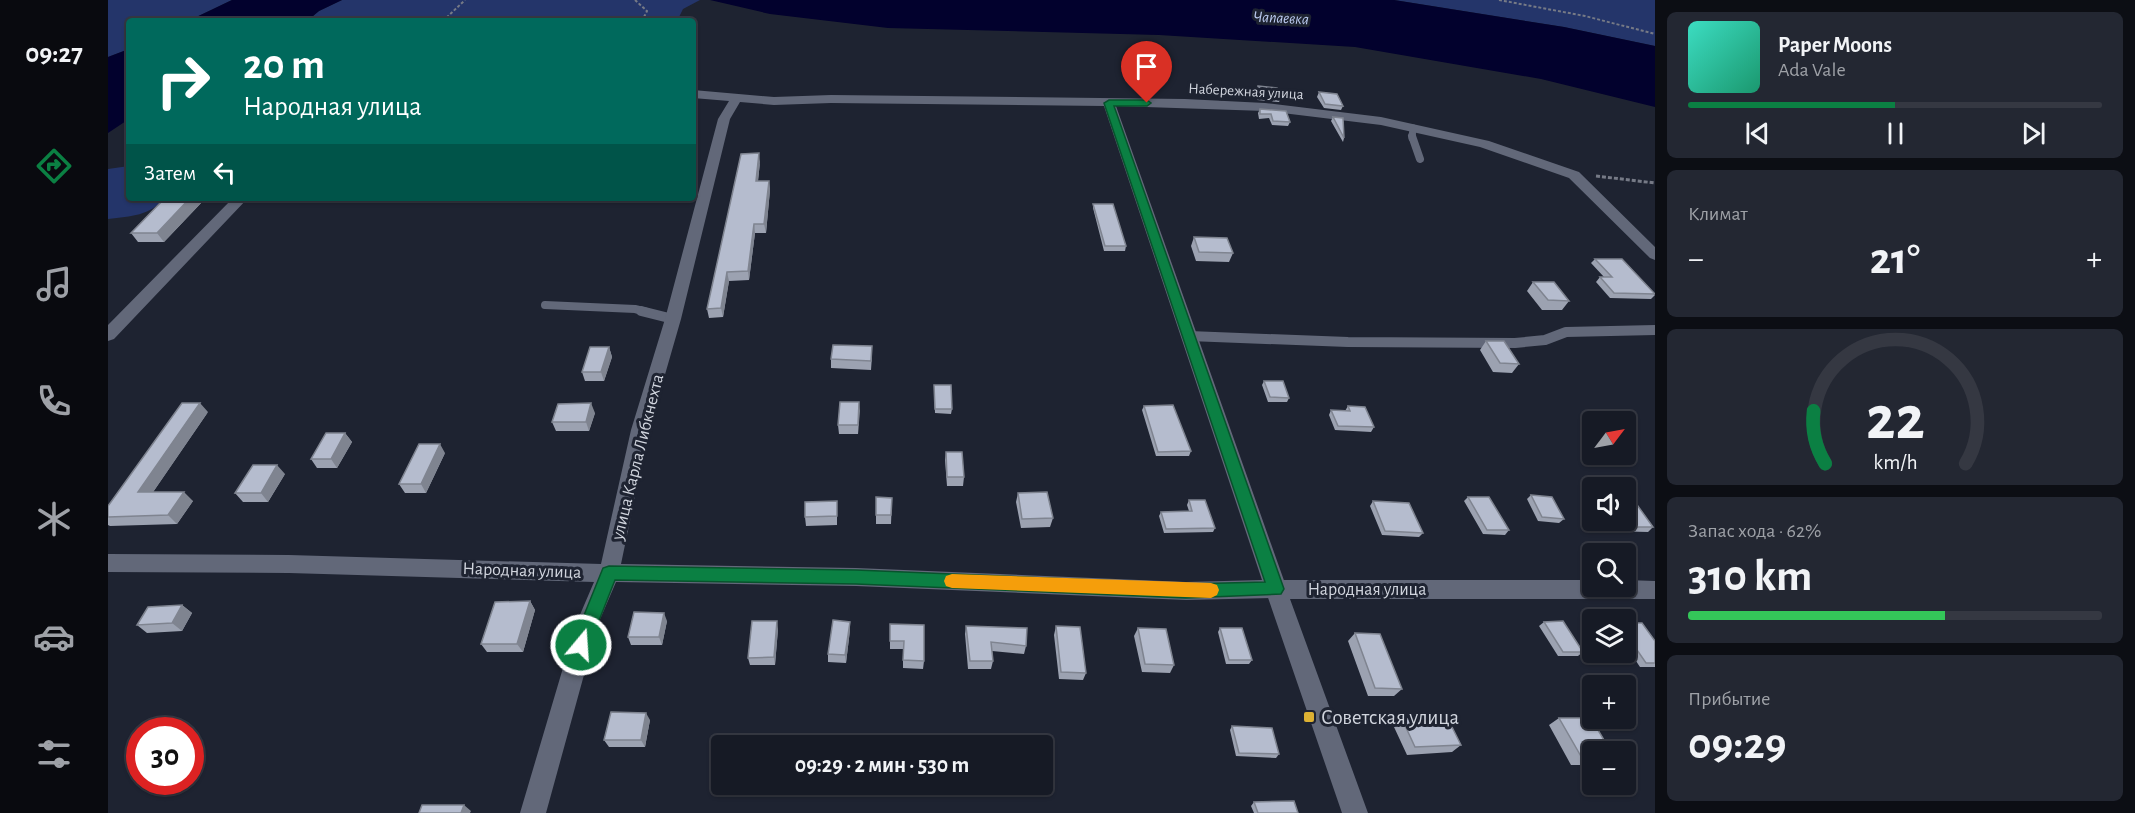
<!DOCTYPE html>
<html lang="ru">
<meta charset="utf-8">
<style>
:root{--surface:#161a25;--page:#232732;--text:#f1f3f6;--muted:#9ea1a7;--line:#353842;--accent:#0b8043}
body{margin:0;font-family:"Alegreya Sans",sans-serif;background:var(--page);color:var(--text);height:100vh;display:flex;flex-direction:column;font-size:22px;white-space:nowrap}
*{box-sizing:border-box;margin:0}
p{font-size:20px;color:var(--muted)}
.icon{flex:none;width:33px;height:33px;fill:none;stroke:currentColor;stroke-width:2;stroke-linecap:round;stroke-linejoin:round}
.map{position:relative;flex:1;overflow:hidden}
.panel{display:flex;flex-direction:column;gap:12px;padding:12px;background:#0c0e14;width:480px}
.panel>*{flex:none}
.banner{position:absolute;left:18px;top:18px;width:570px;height:183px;border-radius:6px;box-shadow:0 2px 4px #0004,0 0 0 2px var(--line);background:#00695c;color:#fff;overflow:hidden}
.needle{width:39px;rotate:58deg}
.tools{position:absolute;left:1474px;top:411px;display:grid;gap:12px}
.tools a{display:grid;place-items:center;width:54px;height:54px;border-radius:6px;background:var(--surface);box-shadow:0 2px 4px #0004,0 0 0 2px var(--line);font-size:30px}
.speed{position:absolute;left:18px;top:717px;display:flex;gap:12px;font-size:30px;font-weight:700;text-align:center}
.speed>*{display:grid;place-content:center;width:78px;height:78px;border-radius:50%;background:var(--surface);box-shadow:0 2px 4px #0004,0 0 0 2px var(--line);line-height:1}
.speed .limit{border:9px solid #d22;background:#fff;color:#111}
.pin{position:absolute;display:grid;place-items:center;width:51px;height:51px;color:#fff;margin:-62px -26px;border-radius:50% 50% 50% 0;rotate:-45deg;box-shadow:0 0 6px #0007}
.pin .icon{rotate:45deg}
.me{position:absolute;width:66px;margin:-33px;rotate:18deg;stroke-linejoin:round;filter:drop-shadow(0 0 4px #0008)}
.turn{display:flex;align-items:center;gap:21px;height:126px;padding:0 18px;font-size:27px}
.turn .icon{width:78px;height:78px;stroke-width:2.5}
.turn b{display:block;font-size:42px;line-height:51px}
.then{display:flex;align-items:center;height:57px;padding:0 18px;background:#0003;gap:12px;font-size:22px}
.big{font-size:45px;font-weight:700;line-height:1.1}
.panel .widget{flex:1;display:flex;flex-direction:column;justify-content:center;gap:9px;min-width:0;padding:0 21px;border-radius:9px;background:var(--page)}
.panel .dial{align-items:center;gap:0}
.dial svg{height:156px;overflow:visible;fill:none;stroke:var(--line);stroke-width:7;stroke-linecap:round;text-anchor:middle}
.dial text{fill:var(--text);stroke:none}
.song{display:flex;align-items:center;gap:18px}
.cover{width:72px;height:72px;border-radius:9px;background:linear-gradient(135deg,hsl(170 70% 55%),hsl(160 70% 35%))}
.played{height:6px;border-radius:3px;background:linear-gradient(90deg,var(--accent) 50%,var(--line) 50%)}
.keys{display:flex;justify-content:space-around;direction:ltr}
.heat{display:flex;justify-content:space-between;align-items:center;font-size:33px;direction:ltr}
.charge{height:9px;border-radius:4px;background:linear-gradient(90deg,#34c759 62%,var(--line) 0)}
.trip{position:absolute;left:603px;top:735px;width:342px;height:60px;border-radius:6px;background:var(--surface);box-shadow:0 2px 4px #0004,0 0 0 2px var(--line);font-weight:700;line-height:60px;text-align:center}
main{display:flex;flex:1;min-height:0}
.dock{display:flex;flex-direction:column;width:108px;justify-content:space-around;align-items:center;background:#090a0f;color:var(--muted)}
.dock .icon{width:42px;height:42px}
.dock .active{color:var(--accent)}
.dock b{font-size:27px;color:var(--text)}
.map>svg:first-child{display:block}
.green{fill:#24356a}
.water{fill:#02012d}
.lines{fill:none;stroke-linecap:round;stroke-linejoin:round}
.path-far1{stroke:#767a86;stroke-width:2;stroke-dasharray:3 2;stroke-linecap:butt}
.path{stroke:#767a86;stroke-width:3;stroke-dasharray:4 2;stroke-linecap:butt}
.lane-far2{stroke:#626879;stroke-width:7}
.lane-far1{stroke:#626879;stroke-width:8}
.lane{stroke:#626879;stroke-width:10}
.street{fill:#626879;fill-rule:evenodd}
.secondary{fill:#626879;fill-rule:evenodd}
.wall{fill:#9ca2b1}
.shaded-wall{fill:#7f8490}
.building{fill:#b5bcce;stroke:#7f8490;stroke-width:1.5}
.route{fill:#0b8043;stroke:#07532c;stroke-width:1.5}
.slow{fill:#f59e0b}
.poi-dot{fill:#ddb133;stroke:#1e2331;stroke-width:2}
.labels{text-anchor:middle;stroke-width:6;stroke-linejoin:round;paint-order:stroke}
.far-street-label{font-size:15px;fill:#d0d4dd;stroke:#1e2331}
.far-water-label{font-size:16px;font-style:italic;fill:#bbcaf0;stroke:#1e2331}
.street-label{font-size:18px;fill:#d0d4dd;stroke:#1e2331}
.near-poi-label{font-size:21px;fill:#d0d4dd;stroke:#1e2331;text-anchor:start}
</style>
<main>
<nav class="dock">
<b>09:27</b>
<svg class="icon active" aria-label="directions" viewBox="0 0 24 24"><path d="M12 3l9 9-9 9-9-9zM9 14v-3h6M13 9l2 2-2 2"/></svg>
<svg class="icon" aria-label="music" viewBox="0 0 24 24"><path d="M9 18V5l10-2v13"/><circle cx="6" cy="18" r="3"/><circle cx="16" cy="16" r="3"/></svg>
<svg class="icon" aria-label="phone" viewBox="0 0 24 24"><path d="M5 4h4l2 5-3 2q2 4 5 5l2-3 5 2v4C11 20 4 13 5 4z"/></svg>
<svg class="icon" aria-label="climate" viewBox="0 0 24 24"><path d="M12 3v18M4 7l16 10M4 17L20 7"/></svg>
<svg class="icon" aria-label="car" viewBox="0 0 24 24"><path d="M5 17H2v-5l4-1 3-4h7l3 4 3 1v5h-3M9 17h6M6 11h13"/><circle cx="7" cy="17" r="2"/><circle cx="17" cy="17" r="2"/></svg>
<svg class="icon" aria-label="filters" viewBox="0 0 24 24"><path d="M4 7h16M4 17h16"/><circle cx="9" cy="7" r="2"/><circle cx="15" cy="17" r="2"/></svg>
</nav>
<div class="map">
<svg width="1547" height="813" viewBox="0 0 1547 813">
<rect width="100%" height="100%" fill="#1e2331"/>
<path class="green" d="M0,0H124L80,21H21V49L0,57Z
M234,0H592L575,9L569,21H199L211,11Z
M1286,0H1547V46L1456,27Z
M21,166V198H57C41,216 24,216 0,219V169Z"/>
<path class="water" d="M124,0H234L211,11L199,21H80Z
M602,0H1286L1456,27L1547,46V107L1433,79L1247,47L1051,35L780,28L662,14Z
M21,49V119L0,133V57Z"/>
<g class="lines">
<path class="path-far1" d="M527,0L539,11L534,21
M1391,0L1477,16L1547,34
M335,21L357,0"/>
<path class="path" d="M1488,176L1547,183"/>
<path class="lane-far2" d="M1304,138L1305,128"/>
<path class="lane-far1" d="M1304,136L1312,159
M437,305L527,309L539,312"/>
<path class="lane" d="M533,311L565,319
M1081,336L1240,342L1407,343L1437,340L1458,332L1547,330"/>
<path class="street" d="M585,90L666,97L723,95L1077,99L1157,103L1273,117L1381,141L1471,172L1547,247V260L1542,258L1461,178L1372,147L1273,125L1157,111L1008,106L1179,589L1176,596L1168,598L1078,600L748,586L508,582L490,624L438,813H412L468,624L486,582L181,573L0,572V554L181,555L493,564L523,430L557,319L610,119L621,101L585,98ZM632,102L666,105L723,103L996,106L1154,580L1078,582L748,568L513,564L541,430L573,319L622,119Z
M125,198H140L6,339L0,341V325Z"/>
<path class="secondary" d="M1168,580H1485V586H1518V580L1547,581V599H1182L1260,813H1234L1157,589L1160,582Z"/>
</g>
<path class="wall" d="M1150,86L1173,98L1171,102L1149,100V90Z
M1211,92L1235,106L1233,110L1216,108L1209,97Z
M1152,109L1182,122L1180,126L1164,125L1161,118L1151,119L1150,113Z
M1225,117L1236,138L1235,142L1223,121Z
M652,162L650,181H661L662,190L658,233H647L641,280L621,281L615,317L601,318L599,309Z
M57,198H93L95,201L56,242H30L23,233Z
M985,204L1018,246L1017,251H996L985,208Z
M1086,237L1125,253L1121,262L1088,261L1083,246Z
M1487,259L1547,295L1543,299L1502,298L1488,282L1492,277H1496L1483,263Z
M1425,282L1461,301L1454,310H1434L1419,291Z
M1378,341L1411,364L1404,373L1385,372L1372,350Z
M501,347L504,357L496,381H477L474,372Z
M764,356L763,370L723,368V359Z
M1156,381L1181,398L1179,402H1160L1154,385Z
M826,389L844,409L843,414L827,413Z
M751,402L750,434H731L730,425Z
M1036,406L1083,451L1081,456H1048L1034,410Z
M1240,406L1266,427L1263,432L1227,430L1221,415L1223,410L1237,411Z
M100,412L45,492L85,501L69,524L2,526L0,525V506Z
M487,413L481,431H448L444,422Z
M237,433L244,442L229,468H209L203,459Z
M838,452L856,477L855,486H839L837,460Z
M337,453L318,493H297L291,484Z
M177,474L160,502H135L127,493Z
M910,493L945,518L942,527L913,528L908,502Z
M1423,495L1456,519L1451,523L1430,521L1419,499Z
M768,497L784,498L783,524H768Z
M1360,497L1401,530L1397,535L1375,534L1356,501Z
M1081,500L1107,528L1105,532L1056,533L1051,516L1053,512L1081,511L1079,505Z
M729,501V525L698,526L697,517Z
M1265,501L1315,533L1311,537L1274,535L1262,506Z
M1494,520H1518L1545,527L1540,532L1501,531Z
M422,601L427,610L415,652H379L373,644Z
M74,605L84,613L74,631L39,633L29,625Z
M559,621L554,645H523L520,637Z
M742,622V630L738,663L720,662V654Z
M1436,622L1475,652L1470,656H1450L1431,626Z
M1518,623L1547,641V667H1532L1518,646Z
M782,624L816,661L815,669L795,668V649H782Z
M858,626L918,646L916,654L884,651L885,661L883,669H860L857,634Z
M948,626L978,673L975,680L951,679L946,635Z
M1030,628L1066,665L1062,673L1034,672L1026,636Z
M1112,628L1144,660L1141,664H1118L1110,632Z
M670,629L667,665H642L640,658Z
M1247,633L1294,689L1286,696H1260L1240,641Z
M1451,718L1485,752V765H1463L1441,725Z
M1294,719L1353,745L1344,752L1299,755L1286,727Z
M542,720L537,747H501L496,740Z
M1124,726L1171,754L1168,758L1128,756L1122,730Z
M1146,802L1190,813H1146L1143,806Z"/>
<path class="shaded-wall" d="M651,153L652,162L649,190L648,181Z
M661,181L662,190L658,233L656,224Z
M82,198H93L95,201L56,242L49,233Z
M646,224L647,233L641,280L640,271Z
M619,272L621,281L615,317L613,308Z
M501,347L504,357L496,381L493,372Z
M751,402L752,411L750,434V425Z
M92,403L100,412L39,501L30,492Z
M483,403L487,413L481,431L478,422Z
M237,433L244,442L229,468L223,459Z
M332,444L337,453L318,493L313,484Z
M169,465L177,474L160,502L153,493Z
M76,492L85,501L69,524L60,515Z
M422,601L427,610L415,652L409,644Z
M74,605L84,613L74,631L64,623Z
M556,613L559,621L554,645L551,637Z
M669,621L670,629L667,665L666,657Z
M742,622V630L738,663L737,655Z
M538,713L542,720L537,747L533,740Z
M356,805L363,811L362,813H353Z"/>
<path class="building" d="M1150,86L1169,88L1173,98L1151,96Z
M1211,92L1229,94L1235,106L1217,104Z
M1152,109L1178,111L1182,122L1165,121L1163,114H1152Z
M1225,117L1235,118L1236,138Z
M651,153L648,181H661L656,224H646L640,271L619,272L613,308L599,309L633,154Z
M57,198H82L49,233H23Z
M985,204H1005L1018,246H997Z
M1086,237L1119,238L1125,253L1091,252Z
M1487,259H1514L1547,294L1506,293L1492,277H1504Z
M1425,282H1446L1461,301L1440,300Z
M1378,341H1396L1411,364L1392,363Z
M725,345L764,346L763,361L723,359Z
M482,347H501L493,372H474Z
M1156,381H1175L1181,398L1162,397Z
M826,385H843L844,409H827Z
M732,402H751L750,425H730Z
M74,403H92L30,492H76L60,515L0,517V506Z
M483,403L478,422H444L450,404Z
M1065,405L1083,451L1050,452L1036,406Z
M1240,406L1257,407L1266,427L1230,426L1223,410L1242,411Z
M218,433H237L223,459H203Z
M311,444H332L313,484H291Z
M838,452H854L856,477H839Z
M145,465H169L153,493H127Z
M939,492L945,518L914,519L910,493Z
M1423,495L1444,497L1456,519L1434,517Z
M768,497L784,498L783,515H768Z
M1360,497H1381L1401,530H1379Z
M1081,500H1097L1107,528L1058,529L1053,512L1084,511Z
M729,501V516L697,517V502Z
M1265,501L1301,503L1315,533L1277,531Z
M1518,502H1527L1545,527H1506L1501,520H1518Z
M422,601L409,644H373L387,602Z
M74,605L64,623L29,625L40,607Z
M526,612L556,613L551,637H520Z
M725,620L742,622L737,655L720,654Z
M644,621H669L666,657L640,658Z
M1455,621L1475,652H1455L1436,622Z
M1518,623H1534L1547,641V663H1538L1518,634Z
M782,624L816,625V661L795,660L796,641H782Z
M858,626L919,628L918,646L883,642L885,661H862Z
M948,626L972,627L978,673L953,672Z
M1030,628L1058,629L1066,665L1037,664Z
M1112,628H1134L1144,660H1121Z
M1247,633L1272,634L1294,689L1267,688Z
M503,712L538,713L533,740H496Z
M1339,717L1353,745L1307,747L1294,719Z
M1451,718H1483L1503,752H1485V758H1474Z
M1124,726L1164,728L1171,754L1131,753Z
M1186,801L1190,813H1150L1146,802Z
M314,805H356L353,813H311Z"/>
<path class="route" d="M1001,100H1039L1043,103L1039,106H1006L1176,589L1173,594L1078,598L748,584L507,580L479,651L473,653L467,651L464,645L493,573L495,568L501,566L748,570L1078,584L1157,582L996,103Z"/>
<path class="slow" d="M844,574L1103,583L1109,585L1111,590L1109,595L1103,598L844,588L838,586L836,581L838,576Z"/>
<rect class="poi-dot" x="1195" y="711" width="12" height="12" rx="3"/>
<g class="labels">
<g class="far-street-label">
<text transform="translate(1138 91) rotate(3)" y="5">Набережная улица</text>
</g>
<g class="far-water-label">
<text transform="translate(1173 17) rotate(3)" y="6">Чапаевка</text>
</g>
<g class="street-label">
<text transform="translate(529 457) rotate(-76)" y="6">улица Карла Либкнехта</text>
<text transform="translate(414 570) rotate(2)" y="6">Народная улица</text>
<text x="1259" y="595">Народная улица</text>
</g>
<g class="near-poi-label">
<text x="1213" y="724">Советская улица</text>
</g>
</g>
</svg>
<div class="tools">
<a><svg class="needle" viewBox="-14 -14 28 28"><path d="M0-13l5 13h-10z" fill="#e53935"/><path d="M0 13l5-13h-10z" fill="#9ea1a7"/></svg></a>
<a><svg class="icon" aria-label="sound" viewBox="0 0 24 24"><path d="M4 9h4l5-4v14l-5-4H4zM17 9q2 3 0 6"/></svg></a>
<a><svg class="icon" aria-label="search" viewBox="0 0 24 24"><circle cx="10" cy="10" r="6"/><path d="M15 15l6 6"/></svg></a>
<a><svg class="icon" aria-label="layers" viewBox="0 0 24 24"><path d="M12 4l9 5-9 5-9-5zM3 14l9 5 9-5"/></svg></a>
<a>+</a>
<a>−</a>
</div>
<div class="speed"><div class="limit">30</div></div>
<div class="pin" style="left:1039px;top:103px;background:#d93025"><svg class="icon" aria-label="arrive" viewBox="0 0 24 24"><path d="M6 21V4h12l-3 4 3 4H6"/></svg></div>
<svg class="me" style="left:473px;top:645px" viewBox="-20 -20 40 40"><circle r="17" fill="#0b8043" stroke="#fff" stroke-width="3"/><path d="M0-11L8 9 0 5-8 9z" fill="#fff"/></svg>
<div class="trip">09:29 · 2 мин · 530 m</div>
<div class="banner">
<div class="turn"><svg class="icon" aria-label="right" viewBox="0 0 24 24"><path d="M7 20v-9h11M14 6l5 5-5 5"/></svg><div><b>20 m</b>Народная улица</div></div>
<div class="then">Затем<svg class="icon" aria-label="left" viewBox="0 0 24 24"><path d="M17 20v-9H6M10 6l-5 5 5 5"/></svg></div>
</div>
</div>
<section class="panel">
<div class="widget">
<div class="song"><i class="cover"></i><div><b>Paper Moons</b><p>Ada Vale</p></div></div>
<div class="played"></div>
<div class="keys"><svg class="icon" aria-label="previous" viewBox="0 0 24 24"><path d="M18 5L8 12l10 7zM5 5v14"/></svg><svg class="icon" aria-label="pause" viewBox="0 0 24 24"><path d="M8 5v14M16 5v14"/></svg><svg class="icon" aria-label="next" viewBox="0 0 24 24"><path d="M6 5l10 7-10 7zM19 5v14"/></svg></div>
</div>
<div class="widget"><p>Климат</p>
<div class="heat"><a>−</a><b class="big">21°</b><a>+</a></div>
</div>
<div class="widget dial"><svg viewBox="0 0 100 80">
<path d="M14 69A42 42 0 1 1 86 69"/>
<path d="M14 69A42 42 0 0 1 8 42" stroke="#0b8043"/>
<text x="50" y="56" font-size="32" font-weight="700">22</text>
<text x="50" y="72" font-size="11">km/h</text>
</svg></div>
<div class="widget"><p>Запас хода · 62%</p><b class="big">310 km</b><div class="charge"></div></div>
<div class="widget"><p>Прибытие</p><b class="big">09:29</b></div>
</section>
</main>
